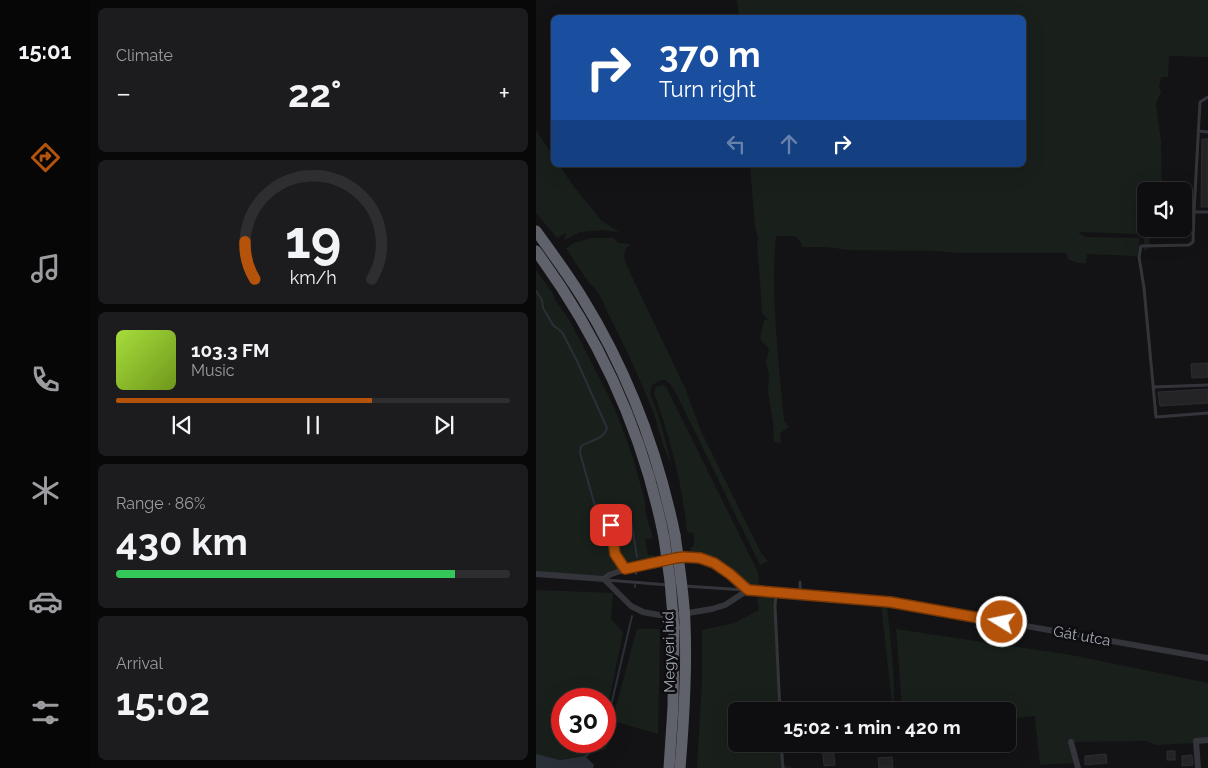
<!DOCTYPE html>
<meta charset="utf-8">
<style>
:root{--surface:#0e0e10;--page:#1c1c1e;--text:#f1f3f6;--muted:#9b9c9f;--line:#2e2e30;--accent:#b45309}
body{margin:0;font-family:Raleway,sans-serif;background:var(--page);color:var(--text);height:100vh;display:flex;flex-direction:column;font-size:19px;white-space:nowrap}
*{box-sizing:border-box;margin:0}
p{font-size:16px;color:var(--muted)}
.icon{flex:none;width:28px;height:28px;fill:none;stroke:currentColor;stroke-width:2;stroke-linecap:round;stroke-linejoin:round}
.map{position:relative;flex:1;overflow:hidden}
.sheet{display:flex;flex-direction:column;gap:8px;padding:8px;background:#080809;width:446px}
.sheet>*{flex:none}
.top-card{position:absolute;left:15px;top:15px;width:475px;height:152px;border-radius:8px;box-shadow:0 5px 20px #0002,0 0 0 1px var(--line);background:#1a4fa0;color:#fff;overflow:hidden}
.controls{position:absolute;left:601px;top:182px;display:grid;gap:10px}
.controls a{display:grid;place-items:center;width:55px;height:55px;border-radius:8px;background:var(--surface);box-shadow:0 5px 20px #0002,0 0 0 1px var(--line);font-size:25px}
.speed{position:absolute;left:15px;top:688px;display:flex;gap:10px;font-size:25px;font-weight:700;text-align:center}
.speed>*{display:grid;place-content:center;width:65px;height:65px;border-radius:50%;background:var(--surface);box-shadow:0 5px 20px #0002,0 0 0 1px var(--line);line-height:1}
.speed .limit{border:8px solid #d22;background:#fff;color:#111}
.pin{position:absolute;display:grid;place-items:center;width:42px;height:42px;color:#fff;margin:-21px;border-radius:10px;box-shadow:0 2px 8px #0006}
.me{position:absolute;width:55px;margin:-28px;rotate:280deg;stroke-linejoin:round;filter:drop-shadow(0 0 4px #0008)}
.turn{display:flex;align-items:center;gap:18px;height:105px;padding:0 25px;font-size:22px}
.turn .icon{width:65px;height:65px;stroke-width:2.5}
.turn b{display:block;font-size:35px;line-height:42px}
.lanes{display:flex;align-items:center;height:48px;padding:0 25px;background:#0003;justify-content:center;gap:25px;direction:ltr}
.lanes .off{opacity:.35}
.big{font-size:38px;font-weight:700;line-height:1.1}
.sheet .tile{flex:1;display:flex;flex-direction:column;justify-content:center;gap:8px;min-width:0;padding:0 18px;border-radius:8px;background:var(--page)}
.sheet .dial{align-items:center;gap:0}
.dial svg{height:130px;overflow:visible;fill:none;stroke:var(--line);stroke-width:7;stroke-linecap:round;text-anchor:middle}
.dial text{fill:var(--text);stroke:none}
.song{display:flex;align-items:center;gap:15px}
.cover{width:60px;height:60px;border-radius:8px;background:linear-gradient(135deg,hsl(80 70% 55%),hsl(80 70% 35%))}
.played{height:5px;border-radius:2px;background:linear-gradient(90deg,var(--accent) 65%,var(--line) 65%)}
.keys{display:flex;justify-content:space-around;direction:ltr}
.heat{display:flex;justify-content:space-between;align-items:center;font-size:28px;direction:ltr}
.charge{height:8px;border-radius:4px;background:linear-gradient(90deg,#34c759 86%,var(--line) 0)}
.trip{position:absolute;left:192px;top:702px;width:288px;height:50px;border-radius:8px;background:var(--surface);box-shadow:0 5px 20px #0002,0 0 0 1px var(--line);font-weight:700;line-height:50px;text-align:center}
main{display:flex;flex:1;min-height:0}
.tab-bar{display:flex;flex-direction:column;width:90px;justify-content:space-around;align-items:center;background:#060606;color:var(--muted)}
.tab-bar .icon{width:35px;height:35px}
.tab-bar .on{color:var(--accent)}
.tab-bar b{font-size:22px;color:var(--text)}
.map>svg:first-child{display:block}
.green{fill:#19201b}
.water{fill:#2a3038}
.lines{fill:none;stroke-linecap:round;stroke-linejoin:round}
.stream{stroke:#2a3038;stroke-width:2}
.building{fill:#242326;stroke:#2e2d31}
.lane{stroke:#34353a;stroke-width:3}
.street{stroke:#34353a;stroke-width:6}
.highway{stroke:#60626b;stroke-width:11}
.highway-bridge{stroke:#60626b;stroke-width:11}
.route-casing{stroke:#753606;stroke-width:12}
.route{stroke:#b45309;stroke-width:9}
.labels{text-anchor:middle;stroke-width:5;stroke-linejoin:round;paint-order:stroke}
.street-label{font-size:15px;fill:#a5a8b5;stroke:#0e0e10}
</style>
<main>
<nav class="tab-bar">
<b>15:01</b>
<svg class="icon on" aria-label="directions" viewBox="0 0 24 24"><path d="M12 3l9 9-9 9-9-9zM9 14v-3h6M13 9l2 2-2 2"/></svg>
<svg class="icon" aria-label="music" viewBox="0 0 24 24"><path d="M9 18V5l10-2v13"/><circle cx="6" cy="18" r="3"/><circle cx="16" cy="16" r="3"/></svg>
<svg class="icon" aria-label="phone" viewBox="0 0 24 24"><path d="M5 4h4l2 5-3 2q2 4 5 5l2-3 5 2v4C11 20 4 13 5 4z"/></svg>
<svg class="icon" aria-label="climate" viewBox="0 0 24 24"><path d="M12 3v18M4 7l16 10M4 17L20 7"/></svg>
<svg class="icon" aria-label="car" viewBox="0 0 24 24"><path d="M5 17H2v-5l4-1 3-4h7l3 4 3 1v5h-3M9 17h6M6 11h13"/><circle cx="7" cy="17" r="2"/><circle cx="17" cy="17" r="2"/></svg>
<svg class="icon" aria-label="filters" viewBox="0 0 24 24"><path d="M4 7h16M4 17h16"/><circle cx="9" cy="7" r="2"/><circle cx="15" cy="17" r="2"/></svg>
</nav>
<section class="sheet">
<div class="tile"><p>Climate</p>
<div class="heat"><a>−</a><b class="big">22°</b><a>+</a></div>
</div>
<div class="tile dial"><svg viewBox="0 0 100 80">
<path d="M14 69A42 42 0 1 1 86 69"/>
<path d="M14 69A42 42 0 0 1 8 46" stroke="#b45309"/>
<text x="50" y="56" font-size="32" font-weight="700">19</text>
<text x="50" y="72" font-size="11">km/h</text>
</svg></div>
<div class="tile">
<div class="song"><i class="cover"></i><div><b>103.3 FM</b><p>Music</p></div></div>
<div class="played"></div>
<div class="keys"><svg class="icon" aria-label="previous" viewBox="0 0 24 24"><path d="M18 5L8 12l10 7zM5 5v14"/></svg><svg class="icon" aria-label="pause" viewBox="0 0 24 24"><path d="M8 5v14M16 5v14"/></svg><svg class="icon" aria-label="next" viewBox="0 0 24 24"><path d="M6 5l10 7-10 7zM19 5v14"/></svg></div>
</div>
<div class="tile"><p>Range · 86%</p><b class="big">430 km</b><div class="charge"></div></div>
<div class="tile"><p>Arrival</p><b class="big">15:02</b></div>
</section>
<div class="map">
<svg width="672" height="768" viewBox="0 0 672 768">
<rect width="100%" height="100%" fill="#131315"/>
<path class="green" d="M201,0H672V57L633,56L632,77H625L623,86L625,92L620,104L625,142L626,191H610V229H612L611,232L605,234L542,232L549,237L603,238V248L601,256L551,254L550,263H541L532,259L530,253H423L402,251L314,250L290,247H266L264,241L259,236H240C234,297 243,361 248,421L253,427L244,433L245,443L238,442L237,423L232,391L233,375L230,361L233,350L231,346C219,340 227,330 228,320L232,319L226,314L225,295L221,243L222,238L219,227L214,165H488V18L203,17Z
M0,130L17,156L18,165H23L41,191L65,220L83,232L66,230L44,232L28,240L30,233L21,238L0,213Z
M616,229H627V236L617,235L613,239V248L608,251V239L613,235Z
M55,238H78L82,243L95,244C87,250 87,255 90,264L149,388L164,429L225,553L232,561L224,565L139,391L133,383L129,380L123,381L116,385L114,394L123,417L135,462C126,447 123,428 117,411C103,376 87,343 70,309C67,301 61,288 53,283L30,248L38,243Z
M0,270L17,294L19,300L34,321L71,393L83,419L97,458L109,501C108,514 114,525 117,538L109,539L112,555H118L119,560C111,561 103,564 95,565C79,565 78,535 77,524H73L77,556L83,568L67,576L0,572Z
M126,385L130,387L222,572L223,590C206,582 185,557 168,555C164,555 160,555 156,555L154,548L158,546V533L151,532C147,485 134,438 118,393L120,387Z
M0,590L77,593L75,619L87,632L69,721V699H26V741H69V729H74L101,629H124L122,734L81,722L70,749L49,756L24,760L0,754Z
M224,591L240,593L238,607L245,711H201V744H247L248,765L257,768H161L166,681V630L199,623L223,610L221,600Z
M345,604L351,605C354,640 360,676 357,711Z
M360,629L535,655L672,683V738L658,743L620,745L610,741L535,742L537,763L504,765L499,716L471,719V711H388L366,707Z"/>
<path class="water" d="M0,754L24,760L49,756L58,765L57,768H0Z"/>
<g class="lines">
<path class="stream" d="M0,291L6,300L7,308L17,325L26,332L41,361L71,428C67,440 55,440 45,446L44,453L61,513L65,520L90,518L95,520L101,557
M100,574V572
M99,587V585
M69,731L96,616
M49,757L65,741"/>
</g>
<path class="building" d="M666,139H672V207H665Z
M672,363V377L656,378L655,364Z
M672,389V403L624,406L622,392Z
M336,702H349V711H337Z
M286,744H297L299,765L288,766Z
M320,744H329V751H321Z
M631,751H639V760H631Z
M570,754L571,763L549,765V756Z
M656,755L657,765L646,766V756Z
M356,757L357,768H343L342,758Z"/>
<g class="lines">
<path class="lane" d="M662,131L672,132
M658,212L664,102L672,97
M672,212H658L657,242L653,245L605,246L603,257L608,288L620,417L672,413
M617,387L672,385
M75,525L79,555L89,568
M71,580L132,585
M264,582V593
M148,586L209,590
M240,593L239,607L244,711
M245,744L247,768"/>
<path class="street" d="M0,574L68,579L95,606L107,612L123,615H140L176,609L189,605L212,590
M68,579L73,575L84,571L107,565L140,557H148L164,558L177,563L194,574L212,590L354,602L672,658
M535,742L542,768
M662,768L660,741L672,740"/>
<path class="highway" d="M0,231C16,253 33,276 47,299C92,372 122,452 139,535
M0,251C64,338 107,431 128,538
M133,768L137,707L138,628"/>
<path class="highway-bridge" d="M139,535C143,564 148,594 149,623C151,671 148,720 144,768
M128,538L134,581L138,628"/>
</g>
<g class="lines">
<defs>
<path id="route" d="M75,525L79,554L89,569L140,558L148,557L164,558L178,563L194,574L212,590L354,602L466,622"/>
</defs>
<use href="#route" class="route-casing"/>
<use href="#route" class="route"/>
</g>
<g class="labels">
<g class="street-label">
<text transform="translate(546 636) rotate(10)" y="5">Gát utca</text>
<text transform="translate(133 652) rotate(-91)" y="5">Megyeri híd</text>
</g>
</g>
</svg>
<div class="controls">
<a><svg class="icon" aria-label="sound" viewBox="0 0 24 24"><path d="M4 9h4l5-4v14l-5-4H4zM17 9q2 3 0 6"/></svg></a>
</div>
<div class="speed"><div class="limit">30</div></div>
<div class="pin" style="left:75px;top:525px;background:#d93025"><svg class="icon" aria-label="arrive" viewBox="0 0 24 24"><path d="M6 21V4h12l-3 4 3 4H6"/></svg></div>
<svg class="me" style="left:466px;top:622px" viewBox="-20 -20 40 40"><circle r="17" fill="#b45309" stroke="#fff" stroke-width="3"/><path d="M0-11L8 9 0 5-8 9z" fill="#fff"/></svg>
<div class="trip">15:02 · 1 min · 420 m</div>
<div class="top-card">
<div class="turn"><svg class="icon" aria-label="right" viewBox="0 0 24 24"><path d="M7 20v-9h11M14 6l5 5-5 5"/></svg><div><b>370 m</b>Turn right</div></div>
<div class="lanes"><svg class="icon off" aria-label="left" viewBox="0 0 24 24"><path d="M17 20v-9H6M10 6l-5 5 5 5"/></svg><svg class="icon off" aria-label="ahead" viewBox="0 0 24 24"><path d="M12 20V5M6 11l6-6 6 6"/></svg><svg class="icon" aria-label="right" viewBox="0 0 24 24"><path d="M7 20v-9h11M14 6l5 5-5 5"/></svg></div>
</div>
</div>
</main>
